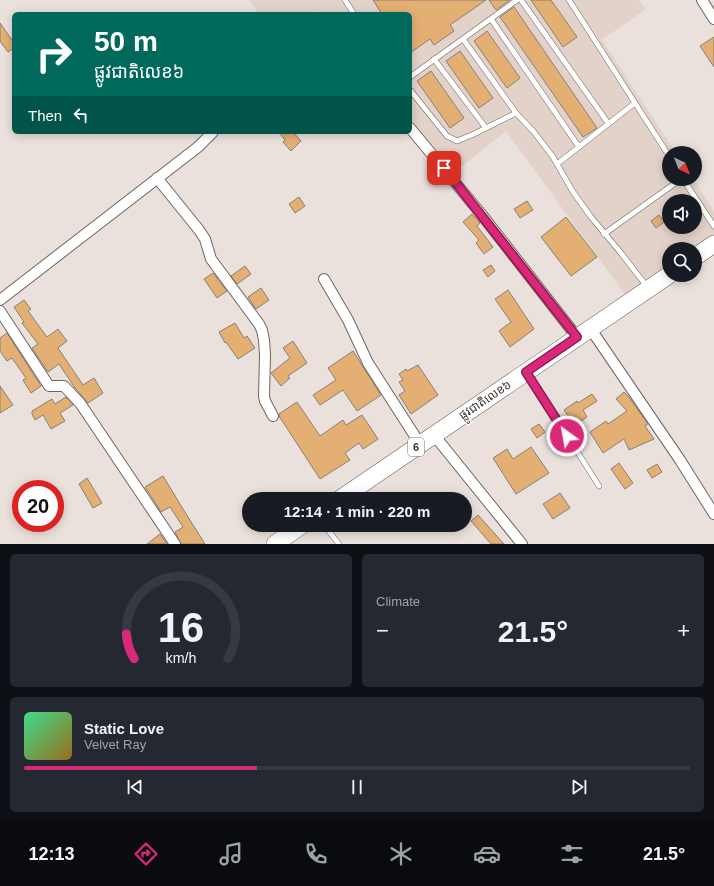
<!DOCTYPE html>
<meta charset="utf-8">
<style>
:root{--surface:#171b24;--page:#242831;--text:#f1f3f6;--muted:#9ea1a6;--line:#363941;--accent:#db2777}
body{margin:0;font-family:Arial,"Noto Sans Khmer",sans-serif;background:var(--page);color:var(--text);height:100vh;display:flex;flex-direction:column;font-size:15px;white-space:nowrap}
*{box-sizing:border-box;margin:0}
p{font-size:13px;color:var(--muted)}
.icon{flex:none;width:22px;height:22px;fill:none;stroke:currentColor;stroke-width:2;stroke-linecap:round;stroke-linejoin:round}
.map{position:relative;height:544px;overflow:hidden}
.sheet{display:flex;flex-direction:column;gap:10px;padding:10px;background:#0d0f14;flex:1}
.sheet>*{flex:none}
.banner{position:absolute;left:12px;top:12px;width:400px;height:122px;border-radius:6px;box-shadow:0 2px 10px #0003;background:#00695c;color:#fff;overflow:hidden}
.needle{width:26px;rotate:137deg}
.controls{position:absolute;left:662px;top:146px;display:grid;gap:8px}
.controls a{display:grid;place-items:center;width:40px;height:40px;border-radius:50%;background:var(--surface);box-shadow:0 2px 10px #0003;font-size:20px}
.speed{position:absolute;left:12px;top:480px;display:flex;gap:8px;font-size:20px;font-weight:700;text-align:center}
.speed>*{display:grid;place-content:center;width:52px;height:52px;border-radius:50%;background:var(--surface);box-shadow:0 2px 10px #0003;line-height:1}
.speed .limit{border:6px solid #d22;background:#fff;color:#111}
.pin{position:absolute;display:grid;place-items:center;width:34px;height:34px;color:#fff;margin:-17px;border-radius:8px;box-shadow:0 2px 6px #0006}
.me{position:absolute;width:44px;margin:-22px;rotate:328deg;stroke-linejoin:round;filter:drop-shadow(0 0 3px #0008)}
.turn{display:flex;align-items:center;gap:14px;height:84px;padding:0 16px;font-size:18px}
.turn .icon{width:52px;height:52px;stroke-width:2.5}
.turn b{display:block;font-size:28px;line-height:34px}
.then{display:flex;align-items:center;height:38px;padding:0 16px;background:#0003;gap:8px;font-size:15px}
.big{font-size:30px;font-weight:800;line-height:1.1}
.sheet .tile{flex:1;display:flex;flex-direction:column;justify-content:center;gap:6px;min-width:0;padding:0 14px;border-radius:6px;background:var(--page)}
.sheet .dial{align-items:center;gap:0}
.dial svg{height:104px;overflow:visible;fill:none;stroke:var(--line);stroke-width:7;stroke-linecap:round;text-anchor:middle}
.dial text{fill:var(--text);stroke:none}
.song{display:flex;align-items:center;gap:12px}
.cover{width:48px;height:48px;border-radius:6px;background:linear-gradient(135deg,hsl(150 70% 55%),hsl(40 70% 35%))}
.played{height:4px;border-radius:2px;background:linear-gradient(90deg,var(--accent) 35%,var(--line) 35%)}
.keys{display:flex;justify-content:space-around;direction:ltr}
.heat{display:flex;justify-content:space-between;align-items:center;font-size:22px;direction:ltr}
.sheet .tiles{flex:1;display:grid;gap:10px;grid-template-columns:1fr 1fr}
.tile:last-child{grid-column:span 2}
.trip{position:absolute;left:242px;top:492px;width:230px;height:40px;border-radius:20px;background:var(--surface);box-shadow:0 2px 10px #0003;font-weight:800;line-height:40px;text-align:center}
.dock{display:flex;height:64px;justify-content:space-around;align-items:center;background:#090b0e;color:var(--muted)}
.dock .icon{width:28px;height:28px}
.dock .current{color:var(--accent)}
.dock b{font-size:18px;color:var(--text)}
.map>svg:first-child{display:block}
.built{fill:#e3d2c9;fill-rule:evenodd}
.building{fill:#e4af73;stroke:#878079}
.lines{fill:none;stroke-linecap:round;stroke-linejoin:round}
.service-casing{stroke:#6e6661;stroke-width:6}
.minor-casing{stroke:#6e6661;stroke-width:12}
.trunk-casing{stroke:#6e6661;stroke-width:18}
.service{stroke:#fff;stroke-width:5}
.minor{stroke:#fff;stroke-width:10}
.trunk{stroke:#fff;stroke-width:17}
.route-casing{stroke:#8e194d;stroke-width:10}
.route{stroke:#db2777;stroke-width:7}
.labels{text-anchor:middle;stroke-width:3;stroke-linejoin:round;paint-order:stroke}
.shield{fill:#fff;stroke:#747170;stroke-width:1}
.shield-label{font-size:11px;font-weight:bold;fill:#383432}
.street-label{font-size:12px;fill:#383432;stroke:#fff}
</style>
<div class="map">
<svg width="714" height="544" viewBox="0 0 714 544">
<rect width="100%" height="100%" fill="#ebe1dc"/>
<path class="built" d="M249,0H639L646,9L602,40L676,153H669V179H693L714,211V236L694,249H669V266L626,296L506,131L455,172L410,120V14H320L317,10L314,14H259ZM669,201H695V227H669Z"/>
<path class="building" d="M373,0H486L450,25L454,31L434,45L430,39L410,53V14H382Z
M489,0H510L496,10Z
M531,0H551L577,37L563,47Z
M514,7L597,128L583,137L500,17Z
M0,23L14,43V48L8,52L0,41Z
M487,31L520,78L507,88L474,41Z
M714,37V67L700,46Z
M460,51L493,98L479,108L446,61Z
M431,71L464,118L450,128L417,81Z
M279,132H293L301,141L291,151L283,142L285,140Z
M299,197L305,206L295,213L289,204Z
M527,201L533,210L520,218L514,209Z
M472,214L480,223L477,226L493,247L484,254L476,243L479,240L463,222Z
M659,215L664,222L656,228L651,221Z
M566,217L597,257L571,276L541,237Z
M491,265L495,271L488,277L483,270Z
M245,266L251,274L237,284L231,276Z
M213,273L227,291L217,298L204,279Z
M261,288L269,300L256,309L248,297Z
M508,290L534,329L510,347L499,331L511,322L495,299Z
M24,300L31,309L28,311L47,337L58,329L67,341L58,348L83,385L94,378L103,393L88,403L75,388L59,364L48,372L32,348L38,344L22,323L24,322L14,307Z
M235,323L244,338L247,336L255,348L238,359L226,342L225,343L219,332Z
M7,333L41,386L31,393L23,380L26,378L12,358L7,361L0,351V338Z
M293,341L307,363L288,376L290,378L281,386L271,373L290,358L283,348Z
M353,351L381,395L357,411L343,390L320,405L313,395L336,380L328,368Z
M418,365L438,395L411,414L399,395L405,391L399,382L403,380L399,374L406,369L407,371Z
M0,386L13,405L0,413Z
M624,392L629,397L648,424L645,426L654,439L629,450L624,439L603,453L590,432L606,421L608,424L627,411L616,399Z
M592,394L597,401L583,410L587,417L575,425L564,410L577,401L578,403Z
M66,397L73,405L60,413L65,421L51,429L43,415L35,420L32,414V411L52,399L55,404Z
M297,402L320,436L343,420L346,425L362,415L378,439L363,449L359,443L345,453L350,460L320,479L279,416V414Z
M539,424L545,432L537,438L531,429Z
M531,447L549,473L516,494L493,458L507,449L513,459Z
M619,463L633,483L625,489L611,469Z
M657,464L662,472L652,478L647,470Z
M163,476L183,509L205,544H181L175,532L183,527L170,507L161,512L155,502L145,487Z
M87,478L102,503L93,508L79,484Z
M560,493L570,508L553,519L543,504Z
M478,515L504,544H491L471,521Z
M160,534L167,544H147Z"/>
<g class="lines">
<defs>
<path id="service" d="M345,0L354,14
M521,0L608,123
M569,0L669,156
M491,19L579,147
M463,39L516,113
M434,59L486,128
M410,77L517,0
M410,90L447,136L457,141L474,134L516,113L534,132L553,157L573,192L591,217L621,253L648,288
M557,164L635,103
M683,179L714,226
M604,234L681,179
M528,374L599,486
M324,525L339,544"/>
<path id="minor" d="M702,0L714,19
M410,128L482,215L577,337
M157,178L199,230L205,239L211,259L259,324L262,330L264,340L265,355L264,396L265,401L273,416
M324,279L348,320L368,363L420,444
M0,300L198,147L213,132
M0,311L49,386H64L80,403L175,544
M590,328L680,460L714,514
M434,435L522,544"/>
<path id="trunk" d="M695,257L714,244
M340,499L669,275
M275,544L302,525"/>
</defs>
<use href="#service" class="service-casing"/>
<use href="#minor" class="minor-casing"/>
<use href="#trunk" class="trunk-casing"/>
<use href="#service" class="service"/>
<use href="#minor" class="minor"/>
<use href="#trunk" class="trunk"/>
</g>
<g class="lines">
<defs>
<path id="route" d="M444,168L577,337L526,372L567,436"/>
</defs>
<use href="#route" class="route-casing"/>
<use href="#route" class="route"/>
</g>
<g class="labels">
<rect class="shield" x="408" y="438" width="16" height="18" rx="3"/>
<g class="shield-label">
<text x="416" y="451">6</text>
</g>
<g class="street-label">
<text transform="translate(485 400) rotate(-34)" y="4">ផ្លូវជាតិលេខ៦</text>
</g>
</g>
</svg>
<div class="controls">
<a><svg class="needle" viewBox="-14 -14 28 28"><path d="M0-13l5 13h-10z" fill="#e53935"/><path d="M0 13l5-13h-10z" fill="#9ea1a6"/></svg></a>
<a><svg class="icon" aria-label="sound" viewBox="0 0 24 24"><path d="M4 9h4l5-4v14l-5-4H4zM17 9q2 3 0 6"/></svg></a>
<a><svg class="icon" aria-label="search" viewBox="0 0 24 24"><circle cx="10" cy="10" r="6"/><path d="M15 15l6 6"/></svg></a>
</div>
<div class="speed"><div class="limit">20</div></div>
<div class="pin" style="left:444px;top:168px;background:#d93025"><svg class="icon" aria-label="arrive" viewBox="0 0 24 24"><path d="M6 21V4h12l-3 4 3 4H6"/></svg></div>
<svg class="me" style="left:567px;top:436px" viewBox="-20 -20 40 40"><circle r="17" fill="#db2777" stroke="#fff" stroke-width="3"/><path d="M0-11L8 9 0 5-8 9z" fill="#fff"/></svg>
<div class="trip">12:14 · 1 min · 220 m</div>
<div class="banner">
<div class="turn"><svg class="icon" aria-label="right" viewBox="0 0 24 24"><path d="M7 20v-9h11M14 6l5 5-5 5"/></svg><div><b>50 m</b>ផ្លូវជាតិលេខ៦</div></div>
<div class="then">Then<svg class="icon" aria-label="left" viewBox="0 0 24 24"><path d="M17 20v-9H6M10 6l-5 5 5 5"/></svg></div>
</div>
</div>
<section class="sheet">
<div class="tiles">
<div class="tile dial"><svg viewBox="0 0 100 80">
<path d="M14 69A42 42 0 1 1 86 69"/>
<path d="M14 69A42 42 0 0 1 8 50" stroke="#db2777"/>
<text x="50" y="56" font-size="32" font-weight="700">16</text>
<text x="50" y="72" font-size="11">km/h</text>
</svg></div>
<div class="tile"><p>Climate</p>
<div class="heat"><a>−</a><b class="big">21.5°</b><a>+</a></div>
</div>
<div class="tile">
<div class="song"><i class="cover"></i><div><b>Static Love</b><p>Velvet Ray</p></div></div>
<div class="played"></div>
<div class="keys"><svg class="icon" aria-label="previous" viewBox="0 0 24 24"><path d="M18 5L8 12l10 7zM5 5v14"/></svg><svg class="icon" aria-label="pause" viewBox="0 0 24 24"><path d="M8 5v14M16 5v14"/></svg><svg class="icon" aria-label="next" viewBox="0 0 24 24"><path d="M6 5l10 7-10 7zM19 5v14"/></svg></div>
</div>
</div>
</section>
<nav class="dock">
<b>12:13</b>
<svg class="icon current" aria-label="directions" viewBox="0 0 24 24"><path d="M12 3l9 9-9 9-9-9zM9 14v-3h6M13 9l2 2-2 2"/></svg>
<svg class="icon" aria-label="music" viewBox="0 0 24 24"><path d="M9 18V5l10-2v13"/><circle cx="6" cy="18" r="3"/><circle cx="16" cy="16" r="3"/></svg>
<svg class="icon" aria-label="phone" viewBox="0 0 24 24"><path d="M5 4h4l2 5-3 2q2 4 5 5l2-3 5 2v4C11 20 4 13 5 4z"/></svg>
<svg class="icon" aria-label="climate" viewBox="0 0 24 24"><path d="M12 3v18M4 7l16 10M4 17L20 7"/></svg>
<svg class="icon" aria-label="car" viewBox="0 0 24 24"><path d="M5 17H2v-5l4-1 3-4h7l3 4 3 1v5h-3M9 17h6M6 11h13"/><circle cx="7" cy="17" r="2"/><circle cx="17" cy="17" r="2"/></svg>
<svg class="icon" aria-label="filters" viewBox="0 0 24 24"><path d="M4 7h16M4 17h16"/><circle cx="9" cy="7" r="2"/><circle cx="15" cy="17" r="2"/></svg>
<b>21.5°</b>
</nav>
